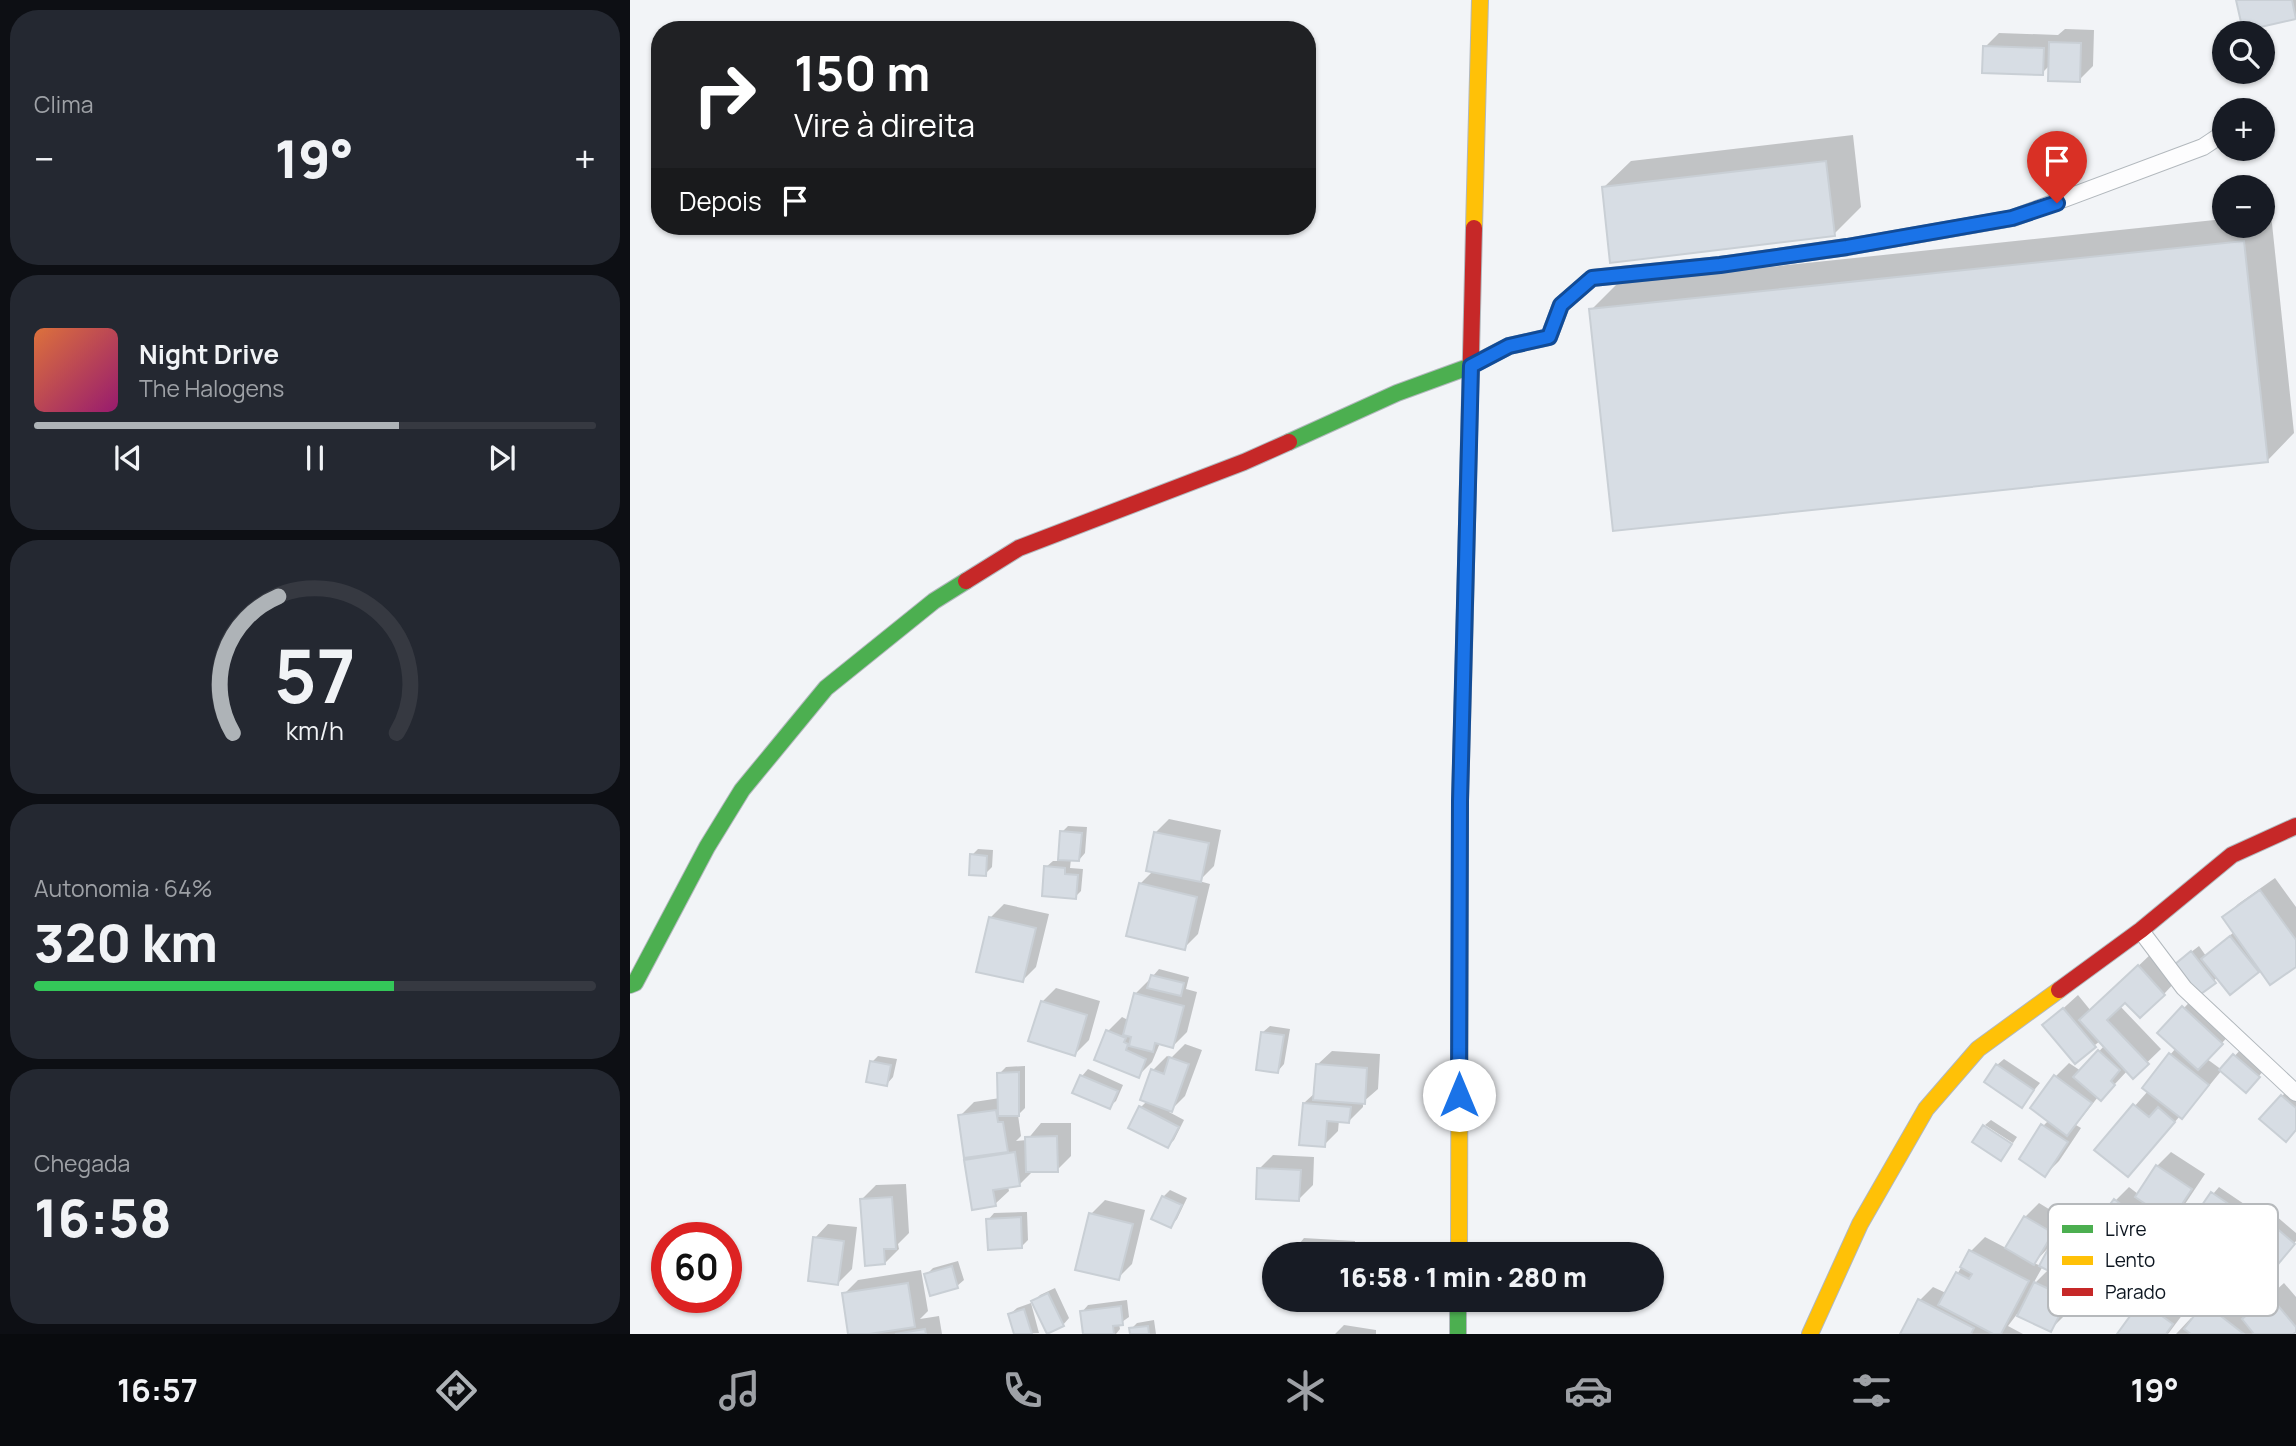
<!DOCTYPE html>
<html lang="pt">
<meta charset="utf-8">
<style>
:root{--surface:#171b24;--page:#242831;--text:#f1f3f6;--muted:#9ea1a6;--line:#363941;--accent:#aeb3b7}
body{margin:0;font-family:Manrope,sans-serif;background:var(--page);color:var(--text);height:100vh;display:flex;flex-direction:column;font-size:26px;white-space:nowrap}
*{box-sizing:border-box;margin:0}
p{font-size:23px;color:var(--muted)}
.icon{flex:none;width:38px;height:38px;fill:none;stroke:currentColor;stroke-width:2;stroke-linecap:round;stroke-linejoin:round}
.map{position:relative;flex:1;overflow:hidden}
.sheet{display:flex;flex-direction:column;gap:10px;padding:10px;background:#0d0f14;width:630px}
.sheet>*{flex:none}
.hud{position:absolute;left:21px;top:21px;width:665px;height:214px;border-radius:28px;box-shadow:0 2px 5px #0004;background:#202124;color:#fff;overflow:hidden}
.tools{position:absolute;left:1582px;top:21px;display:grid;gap:14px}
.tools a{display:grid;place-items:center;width:63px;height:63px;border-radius:50%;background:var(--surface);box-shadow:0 2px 5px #0004;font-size:35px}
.speed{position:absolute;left:21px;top:1222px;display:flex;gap:14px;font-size:35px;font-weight:700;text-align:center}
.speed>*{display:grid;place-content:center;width:91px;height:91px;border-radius:50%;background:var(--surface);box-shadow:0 2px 5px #0004;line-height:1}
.speed .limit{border:10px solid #d22;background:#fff;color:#111}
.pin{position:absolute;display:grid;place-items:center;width:60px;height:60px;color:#fff;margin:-72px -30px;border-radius:50% 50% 50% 0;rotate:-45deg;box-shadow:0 0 7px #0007}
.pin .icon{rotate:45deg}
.me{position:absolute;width:77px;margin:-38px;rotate:0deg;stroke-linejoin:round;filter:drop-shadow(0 0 5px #0008)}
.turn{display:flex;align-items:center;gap:24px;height:147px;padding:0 28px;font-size:32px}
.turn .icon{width:91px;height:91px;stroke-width:2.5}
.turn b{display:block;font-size:49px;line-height:60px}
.then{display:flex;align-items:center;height:66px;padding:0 28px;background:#0003;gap:14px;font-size:26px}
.big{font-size:52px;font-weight:800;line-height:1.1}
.sheet .tile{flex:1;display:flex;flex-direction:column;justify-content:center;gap:10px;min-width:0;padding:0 24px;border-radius:28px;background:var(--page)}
.sheet .dial{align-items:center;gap:0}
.dial svg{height:182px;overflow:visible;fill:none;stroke:var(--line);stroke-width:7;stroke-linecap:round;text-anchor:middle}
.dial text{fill:var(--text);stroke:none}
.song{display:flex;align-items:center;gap:21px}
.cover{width:84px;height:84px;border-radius:10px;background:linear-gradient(135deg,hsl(20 70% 55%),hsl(320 70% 35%))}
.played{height:7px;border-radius:4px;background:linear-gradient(90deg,var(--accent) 65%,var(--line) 65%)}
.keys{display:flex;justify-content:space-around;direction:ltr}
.heat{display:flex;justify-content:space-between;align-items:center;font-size:38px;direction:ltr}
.charge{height:10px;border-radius:5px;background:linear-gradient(90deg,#34c759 64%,var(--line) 0)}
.trip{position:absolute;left:632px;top:1242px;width:402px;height:70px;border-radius:35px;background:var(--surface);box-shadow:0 2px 5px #0004;font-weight:800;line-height:70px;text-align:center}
.menu{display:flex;height:112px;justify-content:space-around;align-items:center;background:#090b0e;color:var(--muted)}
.menu .icon{width:49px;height:49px}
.menu .selected{color:var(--accent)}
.menu b{font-size:32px;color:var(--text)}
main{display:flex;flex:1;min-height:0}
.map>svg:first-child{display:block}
.shadow{fill:#0003;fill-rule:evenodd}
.building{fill:#d7dde4;stroke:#c9cfd5;stroke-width:2}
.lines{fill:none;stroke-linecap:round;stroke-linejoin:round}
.lane-casing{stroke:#b2b8bd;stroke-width:18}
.fast-casing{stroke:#b2b8bd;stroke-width:18}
.slow-casing{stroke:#b2b8bd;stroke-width:18}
.jam-casing{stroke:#b2b8bd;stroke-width:18}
.lane{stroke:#fdfdfe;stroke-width:16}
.fast{stroke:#4caf50;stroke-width:16}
.slow{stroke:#ffc107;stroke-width:16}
.jam{stroke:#c62828;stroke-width:16}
.route-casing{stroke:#114b97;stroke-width:18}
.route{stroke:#1a73e8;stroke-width:12}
.key{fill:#fff;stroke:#b6b9bc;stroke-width:2}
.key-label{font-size:19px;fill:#0d1620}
</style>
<main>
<section class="sheet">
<div class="tile"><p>Clima</p>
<div class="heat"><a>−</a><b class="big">19°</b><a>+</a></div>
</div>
<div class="tile">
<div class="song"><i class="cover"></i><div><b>Night Drive</b><p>The Halogens</p></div></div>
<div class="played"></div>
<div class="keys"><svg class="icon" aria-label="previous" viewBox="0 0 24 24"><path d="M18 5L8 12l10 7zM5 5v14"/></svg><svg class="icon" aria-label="pause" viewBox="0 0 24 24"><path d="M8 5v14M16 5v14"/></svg><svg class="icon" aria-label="next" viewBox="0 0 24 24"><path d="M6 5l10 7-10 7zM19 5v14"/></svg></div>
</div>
<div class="tile dial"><svg viewBox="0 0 100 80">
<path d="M14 69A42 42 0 1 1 86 69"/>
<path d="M14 69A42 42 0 0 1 34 9" stroke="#aeb3b7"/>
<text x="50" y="56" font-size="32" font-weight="700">57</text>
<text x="50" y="72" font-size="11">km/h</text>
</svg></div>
<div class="tile"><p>Autonomia · 64%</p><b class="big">320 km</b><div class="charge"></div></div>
<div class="tile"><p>Chegada</p><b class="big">16:58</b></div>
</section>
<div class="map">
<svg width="1666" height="1334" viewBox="0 0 1666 1334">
<rect width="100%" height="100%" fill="#f2f4f7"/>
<path class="shadow" d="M1608,0H1666V17L1614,29Z
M1435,29L1464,30L1463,66L1449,80L1420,65L1412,73L1355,47L1369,33L1428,35Z
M1223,135L1231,207L1204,234L973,188L1001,161Z
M1641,214L1664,433L1637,461L961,310L988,283L1594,219V226H1633V215Z
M539,819L591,830L584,866L569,881L580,884L568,934L554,948L510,884L523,871L525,833Z
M438,826L457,827L455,853L449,860L441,859L440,868L453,869L451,891L445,897L416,867L423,861H430L432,832Z
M348,849L363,850L362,867L355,874L342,855Z
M1645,878L1666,907V965L1630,968L1628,971L1588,977L1568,994L1605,1029L1577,1059L1592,1070L1611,1049L1635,1069L1622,1084L1592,1070L1565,1103L1552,1117L1550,1116L1498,1175L1467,1149L1518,1091L1540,1055L1546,1048L1554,1008L1568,993L1552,959L1569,946L1576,956L1604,932L1594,918L1608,904Z
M374,904L419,914L406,967L393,980L360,918Z
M1522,953L1547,980L1534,994L1496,1001L1490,1006L1531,1049L1503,1076L1498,1070L1484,1085L1468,1097L1446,1125L1451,1128L1429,1161L1415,1175L1413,1126L1419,1120L1426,1076L1439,1063L1451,1071L1474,1046L1470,1041L1445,1061L1415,1025L1448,995L1461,1011Z
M529,969L559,977L556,989L567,992L557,1032L543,1046L530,1043L522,1062L508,1076L478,1031L492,1017L498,1020L505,994L519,980H521L523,976Z
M426,988L470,1001L459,1040L445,1054L412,1002Z
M640,1026L660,1029L654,1064L648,1071L633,1032Z
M555,1044L572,1050L555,1096L539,1112L554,1120L544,1140L538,1146L511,1107L517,1101L523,1070L537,1056L541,1058Z
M702,1051L750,1054L748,1089L733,1102V1107L719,1121L709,1120L708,1131L694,1145L674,1103L686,1092L688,1064Z
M248,1056L267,1059L263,1077L257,1084L242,1062Z
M1374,1059L1410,1083L1392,1105L1367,1065Z
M395,1066V1108L388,1115L391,1136L386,1141L397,1140L411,1123H441V1156L427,1170L403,1171L389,1185L378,1186L379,1191L365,1204L336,1161L341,1155L330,1116L344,1102L370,1098L369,1074L376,1067Z
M458,1069L493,1085L486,1101L479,1107L452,1076Z
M1658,1090L1666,1096V1128L1652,1096Z
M1361,1120L1387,1137L1383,1143L1355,1125Z
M1541,1152L1575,1174L1555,1204L1541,1218L1538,1217L1517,1245L1503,1259L1485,1201L1499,1187L1508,1194L1527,1166Z
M643,1155L684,1157L683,1185L669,1199L629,1169Z
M276,1184L279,1233L268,1244L269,1249L255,1263L232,1199L246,1185Z
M1589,1187L1617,1206L1600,1227L1572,1207Z
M540,1190L557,1198L547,1219L541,1226L533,1197Z
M475,1200L515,1210L502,1264L488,1278L461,1214Z
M1409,1203L1435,1219L1424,1237L1433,1231L1450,1241L1435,1268L1429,1274L1450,1284L1434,1316L1420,1330L1387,1314L1378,1326L1393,1334H1272L1290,1300L1303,1287L1316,1293L1341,1251L1355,1237L1376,1248L1395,1217ZM1420,1246L1411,1266L1404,1263ZM1413,1266L1419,1269L1404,1284H1403Z
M397,1212L398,1240L392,1246L358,1220L364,1213Z
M1645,1215L1666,1233V1241L1655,1254L1638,1221Z
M198,1224L227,1227L222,1269L208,1283L185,1238Z
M674,1238L725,1241V1255H660Z
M328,1261L334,1280L327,1286L296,1275L303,1268Z
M291,1270L298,1311L290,1319L309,1316L312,1334H220L214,1294L228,1280Z
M1654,1283L1666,1297V1329L1660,1334H1627L1625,1332L1623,1334H1546L1561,1318L1563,1320L1589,1290L1620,1314Z
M425,1288L439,1318L433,1325L403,1302L410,1295Z
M1526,1288L1556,1310L1538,1334H1489L1513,1302Z
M497,1300L499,1317L489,1324L490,1329L486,1334H454L452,1312L458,1305Z
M401,1303L409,1333L386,1334L380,1314L387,1308Z
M524,1320L526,1334H501V1329L507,1323Z
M714,1325L746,1330V1334H705Z"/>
<path class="building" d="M1606,0H1662L1666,19L1613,31Z
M1419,42L1451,43L1450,82L1418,81Z
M1353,46L1414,48L1413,75L1352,73Z
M1196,161L1205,236L980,263L972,187Z
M1614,241L1638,462L983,531L959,309Z
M430,831L452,833L449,861L428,860Z
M524,832L579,843L571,882L516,871Z
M340,854L357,856L356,876L339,875Z
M414,866L435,868V874L448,875L446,899L412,896Z
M509,883L567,897L555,950L496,936Z
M1630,890L1666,940V967L1640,985L1592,917Z
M359,917L406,928L393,982L346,972Z
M1600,936L1629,972L1600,995L1571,959Z
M1561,951L1586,983L1568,996L1544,965Z
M1508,965L1535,995L1510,1018L1495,1003L1477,1020L1519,1064L1503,1079L1449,1020Z
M521,975L554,983L551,996L517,988Z
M504,993L554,1006L543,1048L525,1043L523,1052L499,1046L501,1037L493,1035Z
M411,1001L457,1015L445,1056L398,1041Z
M1552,1006L1593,1044L1568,1070L1527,1033Z
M1433,1008L1466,1047L1445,1064L1412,1025Z
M476,1030L496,1038L494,1042L498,1044L496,1050L516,1059L509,1078L464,1060Z
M631,1032L654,1035L648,1073L626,1070Z
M1468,1050L1490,1070L1481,1081L1485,1085L1471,1101L1443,1077Z
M1539,1053L1579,1085L1552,1119L1512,1088Z
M1603,1054L1630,1077L1616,1093L1589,1070Z
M539,1057L559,1064L542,1112L510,1100L521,1069L534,1074Z
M240,1061L261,1065L257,1086L236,1082Z
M686,1064L737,1068L735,1104L683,1100Z
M1366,1064L1404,1090L1392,1108L1354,1082Z
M389,1072V1116H368L367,1073Z
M450,1075L488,1091L480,1109L442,1093Z
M1424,1075L1462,1103L1437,1136L1400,1108Z
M1651,1095L1666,1108V1130L1656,1142L1629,1119Z
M673,1103L721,1107L719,1123L697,1121L695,1147L669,1145Z
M1503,1104L1519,1117L1528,1107L1545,1122L1498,1177L1464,1150Z
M509,1106L549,1127L538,1148L498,1128Z
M366,1110L368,1122H373L378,1152L334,1158L328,1115Z
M1411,1124L1438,1142L1415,1177L1389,1159Z
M1353,1125L1382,1144L1371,1161L1342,1142Z
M427,1136L428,1172H396L395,1137Z
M385,1152L390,1186L363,1190L366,1206L342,1210L334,1160Z
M1526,1165L1562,1189L1541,1221L1505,1197Z
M627,1168L671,1170L669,1201L626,1199Z
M1581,1192L1612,1213L1600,1229L1570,1208Z
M532,1196L552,1205L541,1228L521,1219Z
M262,1197L266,1249H254L255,1264L235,1266L230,1199Z
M1484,1199L1526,1231L1504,1261L1461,1230Z
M459,1213L503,1224L489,1280L445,1270Z
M1394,1216L1423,1233L1404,1265L1375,1248Z
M391,1217L392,1248L358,1250L356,1219Z
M1637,1220L1665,1244L1649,1263L1621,1240Z
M1425,1236L1445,1247L1429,1276L1409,1266Z
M183,1237L214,1241L208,1285L178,1281Z
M1339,1250L1399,1281L1371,1334H1363L1308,1305L1326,1272L1339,1279L1342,1274L1330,1267Z
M659,1252L712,1254V1255H658Z
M322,1266L328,1288L300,1296L294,1274Z
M1404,1282L1438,1298L1421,1332L1387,1316Z
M278,1283L285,1327L239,1334H218L212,1293Z
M418,1293L434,1326L417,1334L401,1301Z
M1640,1296L1666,1327V1332L1663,1334H1624L1612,1319Z
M1288,1299L1344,1328L1341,1334H1270Z
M1511,1301L1543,1324L1536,1334H1487Z
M1574,1303L1614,1334H1561L1554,1329Z
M491,1306L493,1325L483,1326L484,1334H453L450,1311Z
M394,1309L402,1334H384L378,1314Z
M518,1326L519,1334H500L499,1328Z
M295,1329L296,1334H265Z"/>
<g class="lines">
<defs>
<path id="lane" d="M844,364L879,346L919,337L931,305L962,278L1090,265L1217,247L1383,218L1573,147L1594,133
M1511,931L1554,988L1666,1093"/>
<path id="fast" d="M659,442L767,393L841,366
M0,985L5,983L77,847L112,790L196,688L304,601L336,581
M828,1300V1334"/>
<path id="slow" d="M844,228L850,0
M829,1255L830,801L834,650
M1180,1334L1230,1224L1296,1109L1348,1049L1429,990"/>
<path id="jam" d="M336,581L389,548L614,462L659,442
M834,650L844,228
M1429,990L1511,930L1602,855L1666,826"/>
</defs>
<use href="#lane" class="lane-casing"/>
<use href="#fast" class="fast-casing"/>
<use href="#slow" class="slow-casing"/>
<use href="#jam" class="jam-casing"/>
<use href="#lane" class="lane"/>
<use href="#fast" class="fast"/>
<use href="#slow" class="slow"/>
<use href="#jam" class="jam"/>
</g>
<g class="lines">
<defs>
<path id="route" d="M829,1095L830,801L841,366L879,346L919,337L931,305L962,278L1090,265L1217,247L1382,218L1427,203"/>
</defs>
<use href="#route" class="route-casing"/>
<use href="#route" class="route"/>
</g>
<rect x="1418" y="1204" width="230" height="112" rx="10" class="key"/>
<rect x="1432" y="1225" width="31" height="8" fill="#4caf50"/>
<rect x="1432" y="1256" width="31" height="9" fill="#ffc107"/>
<rect x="1432" y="1288" width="31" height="8" fill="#c62828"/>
<g class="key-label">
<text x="1475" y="1236">Livre</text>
<text x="1475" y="1267">Lento</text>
<text x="1475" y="1299">Parado</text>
</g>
</svg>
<div class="tools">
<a><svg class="icon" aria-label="search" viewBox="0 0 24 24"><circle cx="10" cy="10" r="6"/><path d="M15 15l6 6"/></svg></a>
<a>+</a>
<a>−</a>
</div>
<div class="speed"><div class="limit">60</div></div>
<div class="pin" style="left:1427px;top:203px;background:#d93025"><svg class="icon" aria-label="arrive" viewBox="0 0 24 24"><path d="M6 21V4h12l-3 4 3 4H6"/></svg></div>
<svg class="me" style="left:829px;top:1095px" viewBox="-20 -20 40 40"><circle r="19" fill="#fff"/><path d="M0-13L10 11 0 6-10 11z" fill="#1a73e8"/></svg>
<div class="trip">16:58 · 1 min · 280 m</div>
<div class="hud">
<div class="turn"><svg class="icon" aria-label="right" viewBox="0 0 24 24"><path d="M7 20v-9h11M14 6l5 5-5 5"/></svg><div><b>150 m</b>Vire à direita</div></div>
<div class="then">Depois<svg class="icon" aria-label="arrive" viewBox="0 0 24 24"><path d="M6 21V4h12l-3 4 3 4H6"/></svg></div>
</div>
</div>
</main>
<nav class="menu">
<b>16:57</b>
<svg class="icon selected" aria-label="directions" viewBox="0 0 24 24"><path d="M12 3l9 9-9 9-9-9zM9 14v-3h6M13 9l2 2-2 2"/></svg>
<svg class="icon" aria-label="music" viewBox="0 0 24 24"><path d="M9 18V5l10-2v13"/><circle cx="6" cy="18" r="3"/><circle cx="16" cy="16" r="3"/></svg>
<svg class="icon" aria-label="phone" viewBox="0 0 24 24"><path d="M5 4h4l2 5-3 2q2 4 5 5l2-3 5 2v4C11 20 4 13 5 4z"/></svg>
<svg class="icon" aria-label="climate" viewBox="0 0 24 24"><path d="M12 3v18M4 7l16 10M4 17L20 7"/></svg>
<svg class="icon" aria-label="car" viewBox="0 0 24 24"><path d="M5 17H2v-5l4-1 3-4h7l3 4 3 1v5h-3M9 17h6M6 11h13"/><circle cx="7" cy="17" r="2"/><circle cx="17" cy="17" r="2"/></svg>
<svg class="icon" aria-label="filters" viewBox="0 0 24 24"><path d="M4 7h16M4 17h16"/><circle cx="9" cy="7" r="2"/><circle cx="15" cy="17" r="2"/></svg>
<b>19°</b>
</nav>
